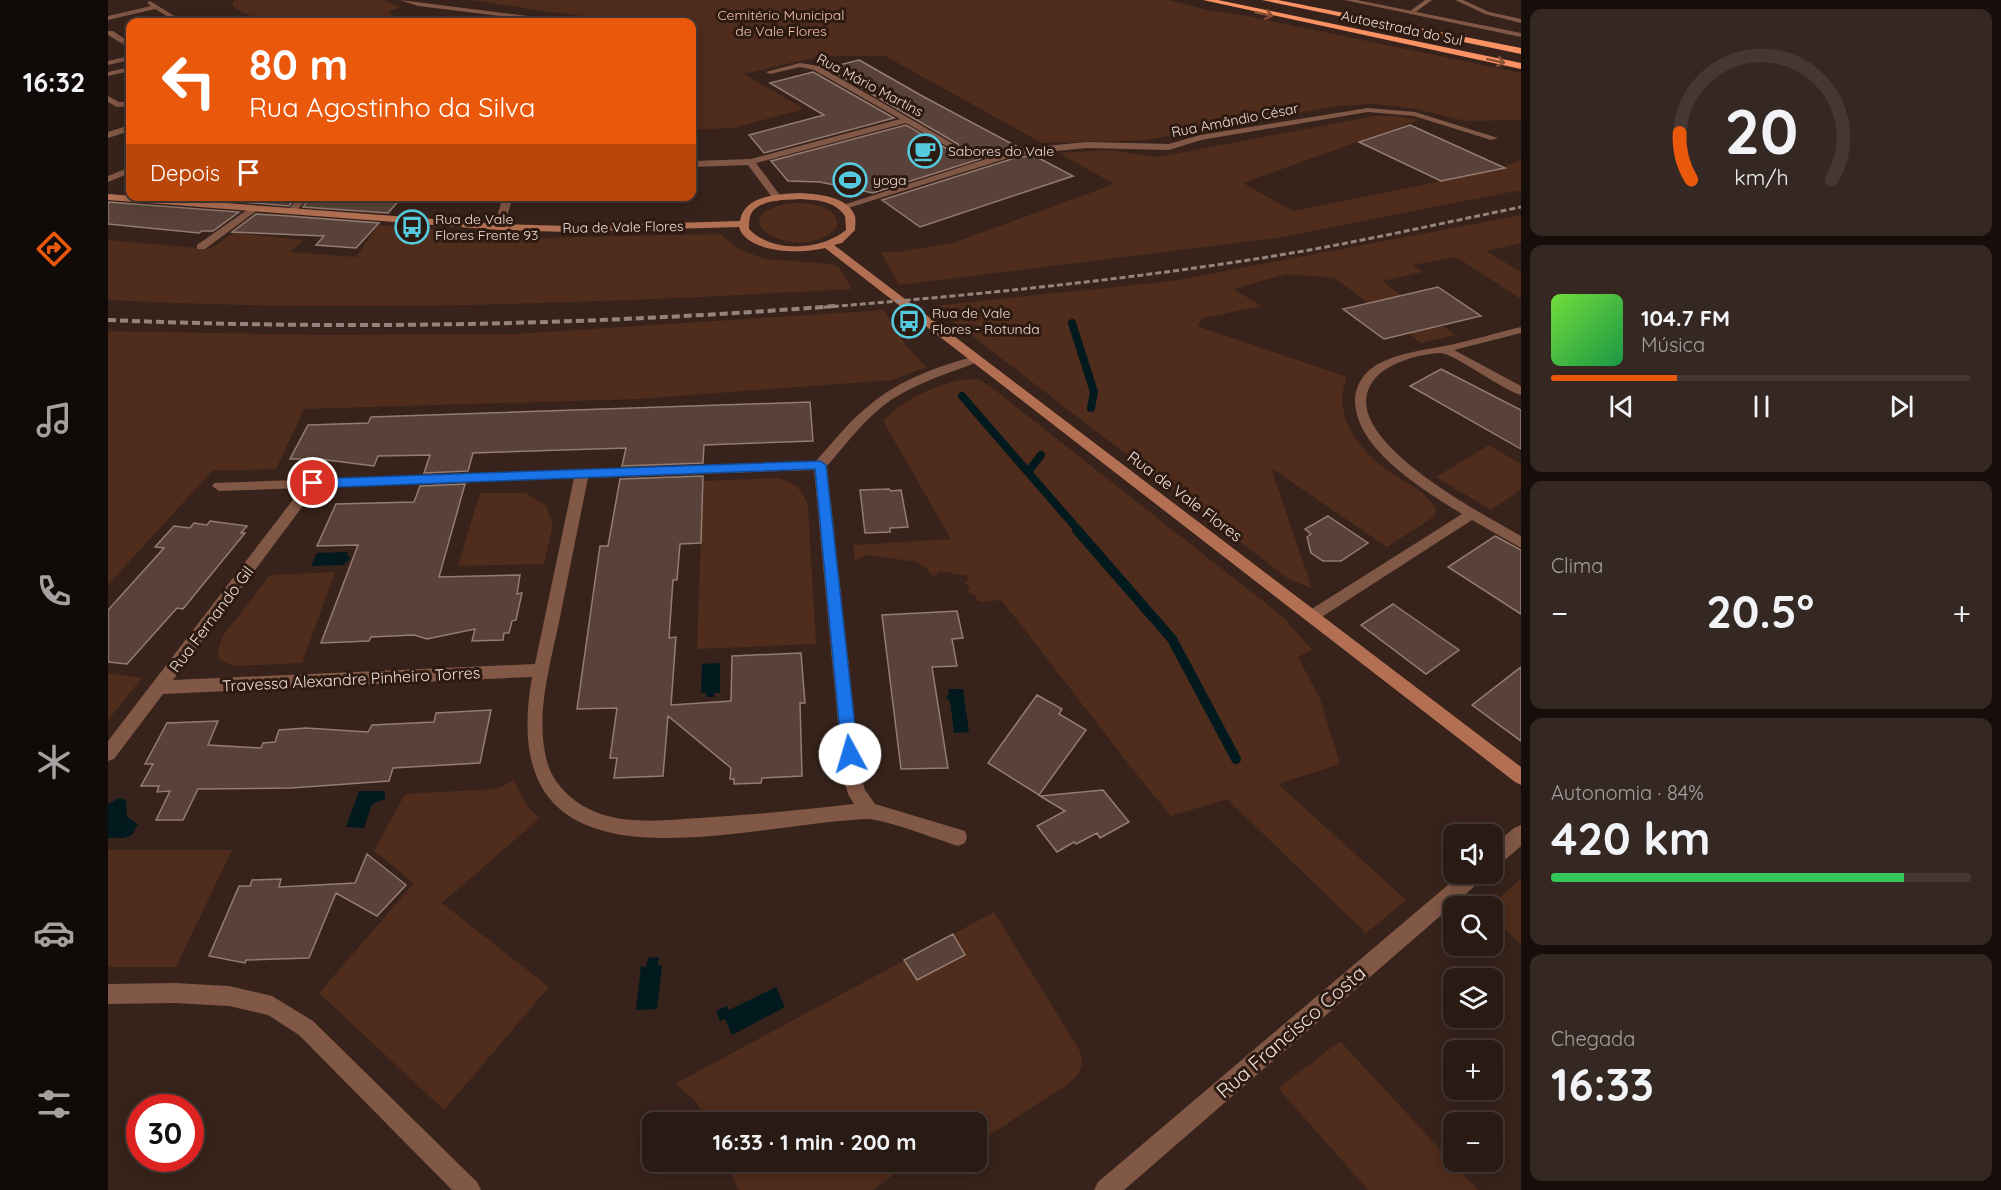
<!DOCTYPE html>
<html lang="pt">
<meta charset="utf-8">
<style>
:root{--surface:#291a14;--page:#352722;--text:#f1f3f6;--muted:#a5a1a0;--line:#453834;--accent:#ea580c}
body{margin:0;font-family:Quicksand,sans-serif;background:var(--page);color:var(--text);height:100vh;display:flex;flex-direction:column;font-size:22px;white-space:nowrap}
*{box-sizing:border-box;margin:0}
p{font-size:20px;color:var(--muted)}
.icon{flex:none;width:33px;height:33px;fill:none;stroke:currentColor;stroke-width:2;stroke-linecap:round;stroke-linejoin:round}
.map{position:relative;flex:1;overflow:hidden}
.details{display:flex;flex-direction:column;gap:9px;padding:9px;background:#170e0b;width:480px}
.details>*{flex:none}
.banner{position:absolute;left:18px;top:18px;width:570px;height:183px;border-radius:12px;box-shadow:0 3px 15px #0003,0 0 0 2px var(--line);background:#ea580c;color:#fff;overflow:hidden}
.fabs{position:absolute;left:1335px;top:824px;display:grid;gap:12px}
.fabs a{display:grid;place-items:center;width:60px;height:60px;border-radius:12px;background:var(--surface);box-shadow:0 3px 15px #0003,0 0 0 2px var(--line);font-size:30px}
.speed{position:absolute;left:18px;top:1094px;display:flex;gap:12px;font-size:30px;font-weight:700;text-align:center}
.speed>*{display:grid;place-content:center;width:78px;height:78px;border-radius:50%;background:var(--surface);box-shadow:0 3px 15px #0003,0 0 0 2px var(--line);line-height:1}
.speed .limit{border:9px solid #d22;background:#fff;color:#111}
.pin{position:absolute;display:grid;place-items:center;width:51px;height:51px;color:#fff;margin:-26px;border:3px solid #fff;border-radius:50%;box-shadow:0 2px 6px #0007}
.me{position:absolute;width:66px;margin:-33px;rotate:354deg;stroke-linejoin:round;filter:drop-shadow(0 0 4px #0008)}
.turn{display:flex;align-items:center;gap:21px;height:126px;padding:0 24px;font-size:27px}
.turn .icon{width:78px;height:78px;stroke-width:2.5}
.turn b{display:block;font-size:42px;line-height:51px}
.then{display:flex;align-items:center;height:57px;padding:0 24px;background:#0003;gap:12px;font-size:22px}
.big{font-size:45px;font-weight:800;line-height:1.1}
.details .card{flex:1;display:flex;flex-direction:column;justify-content:center;gap:9px;min-width:0;padding:0 21px;border-radius:12px;background:var(--page)}
.details .dial{align-items:center;gap:0}
.dial svg{height:156px;overflow:visible;fill:none;stroke:var(--line);stroke-width:7;stroke-linecap:round;text-anchor:middle}
.dial text{fill:var(--text);stroke:none}
.song{display:flex;align-items:center;gap:18px}
.cover{width:72px;height:72px;border-radius:9px;background:linear-gradient(135deg,hsl(100 70% 55%),hsl(140 70% 35%))}
.played{height:6px;border-radius:3px;background:linear-gradient(90deg,var(--accent) 30%,var(--line) 30%)}
.keys{display:flex;justify-content:space-around;direction:ltr}
.heat{display:flex;justify-content:space-between;align-items:center;font-size:33px;direction:ltr}
.charge{height:9px;border-radius:4px;background:linear-gradient(90deg,#34c759 84%,var(--line) 0)}
.trip{position:absolute;left:534px;top:1112px;width:345px;height:60px;border-radius:12px;background:var(--surface);box-shadow:0 3px 15px #0003,0 0 0 2px var(--line);font-weight:800;line-height:60px;text-align:center}
main{display:flex;flex:1;min-height:0}
.dock{display:flex;flex-direction:column;width:108px;justify-content:space-around;align-items:center;background:#100a08;color:var(--muted)}
.dock .icon{width:42px;height:42px}
.dock .current{color:var(--accent)}
.dock b{font-size:27px;color:var(--text)}
.map>svg:first-child{display:block}
.green{fill:#4f2c1c}
.water{fill:#021a1e}
.lines{fill:none;stroke-linecap:round;stroke-linejoin:round}
.stream-far1{stroke:#021a1e;stroke-width:8}
.stream{stroke:#021a1e;stroke-width:10}
.building{fill:#594239;stroke:#957c72;stroke-width:1.5}
.street-tunnel{stroke:#523f37;stroke-width:8;stroke-dasharray:8 4;stroke-linecap:butt}
.lane{fill:#815745;fill-rule:evenodd}
.street{fill:#815745;fill-rule:evenodd}
.secondary{fill:#b26f52;fill-rule:evenodd}
.highway{fill:#fa9264;fill-rule:evenodd}
.rail-far1{stroke:#95847d;stroke-width:3;stroke-dasharray:6 3;stroke-linecap:butt}
.rail{stroke:#95847d;stroke-width:4;stroke-dasharray:8 4;stroke-linecap:butt}
.oneway{stroke:#895036}
.route{fill:#1a73e8;stroke:#114b97;stroke-width:1.5}
.labels{text-anchor:middle;stroke-width:6;stroke-linejoin:round;paint-order:stroke}
.far-park-label{font-size:14px;fill:#f8c5af;stroke:#2d1a11}
.far-street-label{font-size:14px;fill:#ebddd7;stroke:#2d1a11}
.far-poi-label{font-size:14px;fill:#ebddd7;stroke:#2d1a11;text-anchor:start}
.street-label{font-size:16px;fill:#ebddd7;stroke:#2d1a11}
.near-street-label{font-size:20px;fill:#ebddd7;stroke:#2d1a11}
</style>
<main>
<nav class="dock">
<b>16:32</b>
<svg class="icon current" aria-label="directions" viewBox="0 0 24 24"><path d="M12 3l9 9-9 9-9-9zM9 14v-3h6M13 9l2 2-2 2"/></svg>
<svg class="icon" aria-label="music" viewBox="0 0 24 24"><path d="M9 18V5l10-2v13"/><circle cx="6" cy="18" r="3"/><circle cx="16" cy="16" r="3"/></svg>
<svg class="icon" aria-label="phone" viewBox="0 0 24 24"><path d="M5 4h4l2 5-3 2q2 4 5 5l2-3 5 2v4C11 20 4 13 5 4z"/></svg>
<svg class="icon" aria-label="climate" viewBox="0 0 24 24"><path d="M12 3v18M4 7l16 10M4 17L20 7"/></svg>
<svg class="icon" aria-label="car" viewBox="0 0 24 24"><path d="M5 17H2v-5l4-1 3-4h7l3 4 3 1v5h-3M9 17h6M6 11h13"/><circle cx="7" cy="17" r="2"/><circle cx="17" cy="17" r="2"/></svg>
<svg class="icon" aria-label="filters" viewBox="0 0 24 24"><path d="M4 7h16M4 17h16"/><circle cx="9" cy="7" r="2"/><circle cx="15" cy="17" r="2"/></svg>
</nav>
<div class="map">
<svg width="1413" height="1190" viewBox="0 0 1413 1190">
<rect width="100%" height="100%" fill="#37231b"/>
<path class="green" d="M127,0H276L293,7L280,12L291,22H154L126,8L124,2Z
M361,0H1060L1099,10L1139,16L1413,73V120L1357,121L1308,109L1267,104L1230,106L1039,140L934,143L777,56H713L636,74L696,109L625,128L584,130V22H504L505,21Z
M1267,116H1290L1311,120L1135,183L1185,211L1392,169L1413,159V190L1169,238L791,285L773,252H789L845,243L1006,184L951,153L1002,150L1049,157Z
M684,203C700,203 731,204 729,227C693,268 603,216 684,203Z
M1413,215V243L1378,251L1413,272V299L1348,257L1305,265L1315,272L1274,281L1347,335L1313,343L1227,278L1178,274L1125,289L1154,306L1095,318L1089,326L1239,377C1223,418 1253,452 1285,474C1301,485 1319,492 1328,509L1327,516L1279,547L1163,468L1204,588L1182,580L825,306L1064,281Z
M270,225L430,238L607,234L613,235L633,250L657,259L724,264L731,268L744,289C496,303 248,313 0,300V240L102,249L125,233L196,240L181,252L248,257Z
M776,310L797,344L818,367L784,380L531,399L196,409L168,469L104,471L0,585V331L212,335L407,334Z
M858,379L872,380L883,387L1175,617L1204,650L1190,657L1212,699L1232,764L1170,784L1298,900L1258,933L1119,799L1063,816C1004,746 951,672 893,600L871,602L867,596L860,592L862,588L856,582L860,581L859,576L831,571L828,575L824,576L820,570L809,562L758,555L747,561L745,545L843,539L775,421C796,399 829,384 858,379Z
M1381,445L1413,464V490L1383,510L1328,477Z
M669,478C687,482 694,489 700,506L708,644L589,649L595,481Z
M372,493H418L438,506L445,524L436,564L350,566Z
M227,572L194,663L127,666L112,660L110,652L114,637L162,575Z
M0,673L34,678L0,720Z
M406,780L416,801L431,819L334,903L441,987L336,1110L211,993L306,883L266,851L297,794L388,789Z
M0,850H124L68,967H0Z
M1413,878V944L1385,919L1384,906H1382Z
M886,912L972,1051C976,1069 973,1072 960,1084L869,1143L868,1122H598L588,1101L567,1084Z
M1232,1041L1370,1190H1260L1170,1088Z
M616,1161H840L804,1162L764,1190H631Z"/>
<path class="water" d="M240,552L239,555L243,558L235,565L203,566L209,553Z
M612,663V693H606V697H598V693H593L594,664Z
M840,689H855L861,732L846,733L842,701L838,697L841,694Z
M251,791H277V799L264,804L256,828L238,827Z
M11,798L18,800L19,817L30,824L24,835L16,838H0V804Z
M551,957L550,966L554,965L549,1009L528,1010L533,966L538,967L540,958Z
M668,987L677,1007L624,1035L617,1019L612,1021L608,1011L619,1006L621,1010Z"/>
<g class="lines">
<path class="stream-far1" d="M964,323L986,392L983,408
M854,396L971,531
M920,472L933,455"/>
<path class="stream" d="M969,530L1064,639L1128,759"/>
</g>
<path class="building" d="M751,60L816,97L910,147L765,193L712,182L680,181L663,161L798,125L841,150L851,147L850,144L719,68Z
M705,72L786,118L656,153L641,135L716,115L662,83Z
M1302,125L1397,168L1333,181L1251,142Z
M927,156L965,176L812,227L774,200L910,157Z
M62,196H189L181,206Z
M203,196H295L280,213L195,207Z
M0,202L131,212L105,231H94L91,233L0,224Z
M148,214L180,216L271,223L248,248L208,245L216,236L124,232Z
M1330,287L1373,316L1276,339L1235,309Z
M1333,369L1413,410V449L1302,386Z
M702,402L705,441L596,445L595,463L514,466L518,448L365,453L360,471L316,473L322,455L270,456L266,466L211,459H182L200,425L260,423L263,417Z
M595,476L593,543L572,544L569,580H565L561,638L568,637L563,705L623,701L624,656L693,653L697,703H692L694,776L654,778L653,783L626,784V779H622L623,768L560,716L555,776L506,778L509,758H502L509,708L469,709L492,546H500L512,479Z
M357,484L331,577L412,575L409,594L414,593L408,620L404,621L401,633H396L395,640L364,641L367,629L319,639L306,635L263,637L261,641L213,643L250,545L209,546L228,504L306,502L312,486Z
M781,489L783,491L793,490L800,527L782,528V532L757,533L752,490Z
M1220,516L1260,543L1233,561H1215L1203,553L1199,537L1203,534L1197,529Z
M102,521L139,526L133,533H137L75,609L69,608L19,664L0,662V610L56,548L47,547L66,526L82,528L86,523L99,525Z
M1387,536L1413,550V614L1340,567Z
M1285,604L1351,650L1318,674L1253,625Z
M849,611L855,638L844,639L849,666L824,667L840,768L793,769L774,615Z
M1413,667V741L1364,705Z
M929,695L954,709L951,714L978,730L931,795L880,763Z
M383,710L372,763L285,768L281,781L183,788L90,789L75,820H48L62,791L49,792L51,786H33L45,764H37L59,723L110,721L100,745L153,748L155,743L167,742L171,730L198,728L260,732L264,725L326,722L328,713Z
M995,790L1021,822L992,838L989,833L968,844L966,842L949,852L929,826L957,811L932,796Z
M259,854L298,885L269,916L228,893L201,958L138,960L137,963L101,956L131,886H142L144,880L173,879L171,887L247,883Z
M845,934L857,955L809,980L796,960Z"/>
<g class="lines">
<path class="street-tunnel" d="M16,41L22,46"/>
<path class="lane" d="M1317,0H1324L1305,14H1301V12Z
M1347,0H1355L1381,12L1413,19V23L1377,14Z"/>
<path class="street" d="M292,0L420,16L442,22L310,6Z
M1236,0H1249L1413,33V37Z
M42,1L76,22H69L47,9L0,20V16L43,6L39,3Z
M0,31H5L20,41L13,43L0,35Z
M22,56V60L0,65V61Z
M692,63L711,66L849,146L842,148L798,123L648,163L674,198L669,201L666,200L640,165L584,167V161L643,159L792,119L706,70L692,67L662,74L658,72Z
M22,67V71L0,76V72Z
M0,96L11,102H22V106L9,107L0,102Z
M1260,108L1307,112L1390,138L1383,140L1306,116L1260,112L1093,140L1061,150L978,148L910,155L737,209L729,207L909,149L978,142L1061,144L1092,135Z
M22,125V131L0,138V132Z
M22,167V173L0,182V176Z
M192,196H201L186,214H180L178,212Z
M395,196H405L396,227L391,230L386,227Z
M143,207L151,209L97,249H89V245Z
M1413,327V333L1346,350L1413,386V395C1394,390 1346,353 1332,353C1311,354 1278,363 1265,381C1224,437 1377,515 1413,536V548L1364,520L1209,620H1199L1196,616L1199,612L1354,514C1316,490 1248,450 1247,401C1247,385 1257,371 1270,364C1291,353 1315,350 1337,346C1362,341 1388,333 1413,327Z
M868,356L874,359L872,361C842,373 810,382 783,400C758,417 739,443 719,466L753,776L757,790L767,804L857,831L859,837L857,843L850,846C831,840 774,818 758,819C627,825 383,907 424,677L55,694L6,759L0,761V741L194,488L111,491L104,486L106,483L708,461C726,441 742,420 763,404C791,380 833,365 868,356ZM706,470L735,776L740,794L746,804C694,810 643,815 591,818C560,820 527,824 496,815C472,808 448,789 440,765C425,716 444,660 453,612C462,567 471,522 480,478ZM466,478L427,664L65,680L209,487Z
M1413,825V846L1391,865L1384,868V847L1406,828Z
M1354,873H1377L1375,879L1016,1190H986L990,1182Z
M66,983L121,986L164,996L205,1021L369,1182L373,1190H344L191,1035L160,1015L121,1006L66,1003L0,1004V984Z"/>
<path class="secondary" d="M692,193C709,194 740,196 747,216C748,220 747,226 747,230L734,243L726,245L1413,767V785L1407,782L717,248C695,254 639,254 631,227L460,232L391,230L0,200V194L391,224L460,226L632,221C636,195 671,194 692,193ZM692,199C709,200 727,201 737,216L738,230C713,251 664,253 641,229C641,224 641,218 643,214C650,199 679,200 692,199Z"/>
<path class="highway" d="M1095,0H1110L1413,63V69Z
M1154,0H1170L1413,48V54Z"/>
<path class="rail-far1" d="M707,308C868,295 1031,279 1190,252C1265,239 1339,222 1413,207"/>
<path class="rail" d="M0,320C243,330 484,325 727,306"/>
</g>
<defs><path id="oneway-shaft" d="M-6 0H5M1.5-3L5.5 0L1.5 3" fill="none" stroke-width="1.6" stroke-linecap="round" stroke-linejoin="round" transform="scale(1.5)"/></defs>
<g class="oneway">
<use href="#oneway-shaft" transform="translate(1156 14) rotate(12)"/>
<use href="#oneway-shaft" transform="translate(1388 61) rotate(12)"/>
</g>
<path class="route" d="M712,461L718,465L750,754L747,759L742,761L736,759L734,754L707,469L205,488L199,483L205,479Z"/>
<defs>
<symbol id="cafe-ring" viewBox="-11 -11 22 22"><circle r="9.5" fill="#2d1a11" stroke="#55cadf" stroke-width="1.5"/><path d="M-5.5-4.5H6V0H3Q3 3.5 0 3.5H-2.5Q-5.5 3.5-5.5 0ZM3-3.2v2h1.7v-2ZM-6 4.5H4V6H-6Z" fill="#55cadf"/></symbol>
<symbol id="stadium-ring" viewBox="-11 -11 22 22"><circle r="9.5" fill="#2d1a11" stroke="#55cadf" stroke-width="1.5"/><path d="M0-5a6.5 5 0 1 0 0 10a6.5 5 0 1 0 0-10ZM-3.5-1.8h7v3.6h-7Z" fill="#55cadf"/></symbol>
<symbol id="bus-ring" viewBox="-11 -11 22 22"><circle r="9.5" fill="#2d1a11" stroke="#55cadf" stroke-width="1.5"/><path d="M-5-6H5V4H4V6H2V4H-2V6H-4V4H-5ZM-3.5-4V0h7V-4ZM-3.5 1.2v1.5H-2V1.2ZM2 1.2v1.5H3.5V1.2Z" fill="#55cadf"/></symbol>
</defs>
<g fill-rule="evenodd">
<use href="#cafe-ring" x="798" y="132" width="38" height="38"/>
<use href="#stadium-ring" x="723" y="161" width="38" height="38"/>
<use href="#bus-ring" x="285" y="208" width="38" height="38"/>
<use href="#bus-ring" x="782" y="302" width="38" height="38"/>
</g>
<g class="labels">
<g class="far-park-label">
<text x="673" y="20">Cemitério Municipal<tspan x="673" dy="16">de Vale Flores</tspan></text>
</g>
<g class="far-street-label">
<text transform="translate(1294 28) rotate(12)" y="5">Autoestrada do Sul</text>
<text transform="translate(762 85) rotate(28)" y="5">Rua Mário Martins</text>
<text transform="translate(1127 120) rotate(-11)" y="5">Rua Amândio César</text>
<text transform="translate(515 227) rotate(-1)" y="5">Rua de Vale Flores</text>
</g>
<g class="far-poi-label">
<text x="840" y="156">Sabores do Vale</text>
<text x="765" y="185">yoga</text>
<text x="327" y="224">Rua de Vale<tspan x="327" dy="16">Flores Frente 93</tspan></text>
<text x="824" y="318">Rua de Vale<tspan x="824" dy="16">Flores - Rotunda</tspan></text>
</g>
<g class="street-label">
<text transform="translate(1077 496) rotate(37)" y="6">Rua de Vale Flores</text>
<text transform="translate(103 619) rotate(-53)" y="6">Rua Fernando Gil</text>
<text transform="translate(243 679) rotate(-3)" y="6">Travessa Alexandre Pinheiro Torres</text>
</g>
<g class="near-street-label">
<text transform="translate(1183 1032) rotate(-41)" y="7">Rua Francisco Costa</text>
</g>
</g>
</svg>
<div class="fabs">
<a><svg class="icon" aria-label="sound" viewBox="0 0 24 24"><path d="M4 9h4l5-4v14l-5-4H4zM17 9q2 3 0 6"/></svg></a>
<a><svg class="icon" aria-label="search" viewBox="0 0 24 24"><circle cx="10" cy="10" r="6"/><path d="M15 15l6 6"/></svg></a>
<a><svg class="icon" aria-label="layers" viewBox="0 0 24 24"><path d="M12 4l9 5-9 5-9-5zM3 14l9 5 9-5"/></svg></a>
<a>+</a>
<a>−</a>
</div>
<div class="speed"><div class="limit">30</div></div>
<div class="pin" style="left:205px;top:483px;background:#d93025"><svg class="icon" aria-label="arrive" viewBox="0 0 24 24"><path d="M6 21V4h12l-3 4 3 4H6"/></svg></div>
<svg class="me" style="left:742px;top:754px" viewBox="-20 -20 40 40"><circle r="19" fill="#fff"/><path d="M0-13L10 11 0 6-10 11z" fill="#1a73e8"/></svg>
<div class="trip">16:33 · 1 min · 200 m</div>
<div class="banner">
<div class="turn"><svg class="icon" aria-label="left" viewBox="0 0 24 24"><path d="M17 20v-9H6M10 6l-5 5 5 5"/></svg><div><b>80 m</b>Rua Agostinho da Silva</div></div>
<div class="then">Depois<svg class="icon" aria-label="arrive" viewBox="0 0 24 24"><path d="M6 21V4h12l-3 4 3 4H6"/></svg></div>
</div>
</div>
<section class="details">
<div class="card dial"><svg viewBox="0 0 100 80">
<path d="M14 69A42 42 0 1 1 86 69"/>
<path d="M14 69A42 42 0 0 1 8 45" stroke="#ea580c"/>
<text x="50" y="56" font-size="32" font-weight="700">20</text>
<text x="50" y="72" font-size="11">km/h</text>
</svg></div>
<div class="card">
<div class="song"><i class="cover"></i><div><b>104.7 FM</b><p>Música</p></div></div>
<div class="played"></div>
<div class="keys"><svg class="icon" aria-label="previous" viewBox="0 0 24 24"><path d="M18 5L8 12l10 7zM5 5v14"/></svg><svg class="icon" aria-label="pause" viewBox="0 0 24 24"><path d="M8 5v14M16 5v14"/></svg><svg class="icon" aria-label="next" viewBox="0 0 24 24"><path d="M6 5l10 7-10 7zM19 5v14"/></svg></div>
</div>
<div class="card"><p>Clima</p>
<div class="heat"><a>−</a><b class="big">20.5°</b><a>+</a></div>
</div>
<div class="card"><p>Autonomia · 84%</p><b class="big">420 km</b><div class="charge"></div></div>
<div class="card"><p>Chegada</p><b class="big">16:33</b></div>
</section>
</main>
